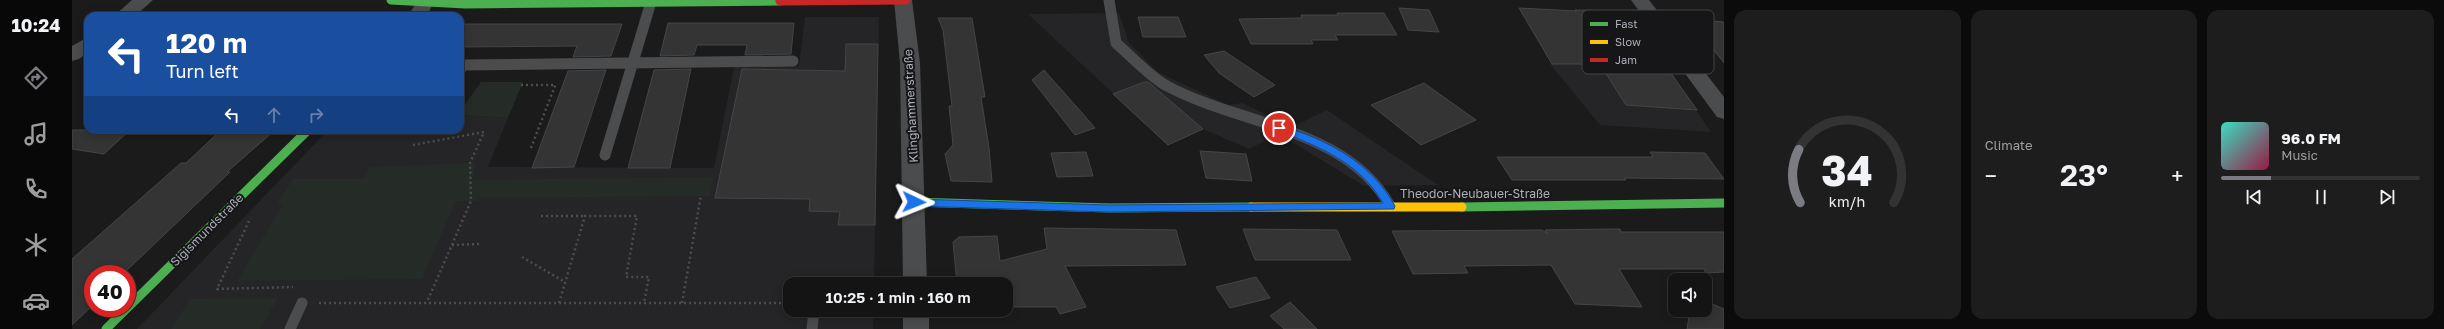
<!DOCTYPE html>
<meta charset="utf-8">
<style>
:root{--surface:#141414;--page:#1d1d1d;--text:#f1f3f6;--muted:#9d9ea0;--line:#333334;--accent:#7b7c82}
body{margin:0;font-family:"Golos Text",sans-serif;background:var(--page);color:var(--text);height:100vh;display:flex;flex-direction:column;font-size:15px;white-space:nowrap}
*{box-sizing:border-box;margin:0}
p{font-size:13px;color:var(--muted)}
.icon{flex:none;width:22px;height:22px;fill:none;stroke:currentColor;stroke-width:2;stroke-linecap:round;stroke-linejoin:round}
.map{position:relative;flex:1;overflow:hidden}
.details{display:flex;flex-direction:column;gap:10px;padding:10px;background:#0b0b0b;width:720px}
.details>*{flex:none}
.top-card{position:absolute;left:12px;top:12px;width:380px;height:122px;border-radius:12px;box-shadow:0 2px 10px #0003,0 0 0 1px var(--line);background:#1a4fa0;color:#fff;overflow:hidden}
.controls{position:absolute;left:1596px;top:273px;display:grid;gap:8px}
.controls a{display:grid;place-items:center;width:44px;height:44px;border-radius:8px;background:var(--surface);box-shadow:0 2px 10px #0003,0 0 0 1px var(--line);font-size:20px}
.speed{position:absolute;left:12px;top:265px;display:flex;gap:8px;font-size:20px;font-weight:700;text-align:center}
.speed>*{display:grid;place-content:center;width:52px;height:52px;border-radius:50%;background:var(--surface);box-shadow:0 2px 10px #0003,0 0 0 1px var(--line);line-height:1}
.speed .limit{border:6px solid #d22;background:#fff;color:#111}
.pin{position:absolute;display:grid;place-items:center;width:34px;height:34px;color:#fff;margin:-17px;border:2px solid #fff;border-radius:50%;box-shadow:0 1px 4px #0007}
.me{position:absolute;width:44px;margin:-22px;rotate:92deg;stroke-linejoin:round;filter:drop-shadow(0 0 3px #0008)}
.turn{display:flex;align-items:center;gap:14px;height:84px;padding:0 16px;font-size:18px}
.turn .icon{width:52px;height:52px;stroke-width:2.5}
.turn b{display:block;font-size:28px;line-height:34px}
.lanes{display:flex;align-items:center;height:38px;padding:0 16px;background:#0003;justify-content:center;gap:20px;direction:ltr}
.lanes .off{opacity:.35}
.big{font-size:30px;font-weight:600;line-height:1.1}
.details .card{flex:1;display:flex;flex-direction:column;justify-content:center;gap:6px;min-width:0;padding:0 14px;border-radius:12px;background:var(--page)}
.details .dial{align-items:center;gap:0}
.dial svg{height:104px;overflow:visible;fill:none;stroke:var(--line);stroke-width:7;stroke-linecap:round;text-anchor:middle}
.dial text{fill:var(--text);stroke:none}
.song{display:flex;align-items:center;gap:12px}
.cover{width:48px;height:48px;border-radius:6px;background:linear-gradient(135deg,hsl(170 70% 55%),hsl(340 70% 35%))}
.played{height:4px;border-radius:2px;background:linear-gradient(90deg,var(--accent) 25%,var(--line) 25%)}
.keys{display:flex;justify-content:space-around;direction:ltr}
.heat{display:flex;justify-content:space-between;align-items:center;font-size:22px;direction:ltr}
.details .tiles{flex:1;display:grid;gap:10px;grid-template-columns:repeat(3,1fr)}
.trip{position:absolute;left:711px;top:277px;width:230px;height:40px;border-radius:12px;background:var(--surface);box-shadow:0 2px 10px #0003,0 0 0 1px var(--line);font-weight:600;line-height:40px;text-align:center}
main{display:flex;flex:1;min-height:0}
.tabs{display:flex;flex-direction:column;width:72px;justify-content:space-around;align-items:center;background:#080808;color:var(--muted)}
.tabs .icon{width:28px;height:28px}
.tabs .on{color:var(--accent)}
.tabs b{font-size:18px;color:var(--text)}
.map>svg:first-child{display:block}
.built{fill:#252527}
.green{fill:#252b27}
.building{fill:#343435;stroke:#444547}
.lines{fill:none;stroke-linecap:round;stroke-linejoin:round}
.path{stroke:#4d4d50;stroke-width:2.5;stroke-dasharray:2 3;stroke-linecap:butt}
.lane{stroke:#4b4c4e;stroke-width:11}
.street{fill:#4b4c4e;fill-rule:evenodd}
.fast{stroke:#4caf50;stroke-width:9}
.slow{stroke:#ffc107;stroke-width:9}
.jam{stroke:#c62828;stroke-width:9}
.route{fill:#1a73e8;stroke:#114b97}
.labels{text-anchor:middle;stroke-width:4;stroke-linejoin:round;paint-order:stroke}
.street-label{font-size:12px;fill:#aeb0ba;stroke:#161517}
.key{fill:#161517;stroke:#444448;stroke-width:1}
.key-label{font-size:11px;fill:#aeb0ba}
</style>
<main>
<nav class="tabs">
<b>10:24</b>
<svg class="icon on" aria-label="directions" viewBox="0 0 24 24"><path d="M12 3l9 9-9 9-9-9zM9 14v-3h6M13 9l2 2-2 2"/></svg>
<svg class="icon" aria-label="music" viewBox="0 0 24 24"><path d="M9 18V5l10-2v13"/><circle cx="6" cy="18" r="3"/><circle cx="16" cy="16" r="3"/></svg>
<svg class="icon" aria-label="phone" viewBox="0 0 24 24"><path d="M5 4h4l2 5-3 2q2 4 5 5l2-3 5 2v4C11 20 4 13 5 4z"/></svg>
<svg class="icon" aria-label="climate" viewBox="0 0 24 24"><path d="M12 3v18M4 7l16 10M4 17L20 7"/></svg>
<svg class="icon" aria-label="car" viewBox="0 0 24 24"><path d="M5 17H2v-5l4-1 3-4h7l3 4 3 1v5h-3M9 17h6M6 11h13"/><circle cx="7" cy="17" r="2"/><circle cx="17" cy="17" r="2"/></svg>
</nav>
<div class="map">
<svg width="1652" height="329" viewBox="0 0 1652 329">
<rect width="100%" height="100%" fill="#1b1b1b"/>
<path class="built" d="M1047,13L1057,43L1086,72L1156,105L1170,103L1220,127L1255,110L1366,185L1292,186L1207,134L1177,149L1131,129L1096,145L956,14Z
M733,17H807L802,284H718V310H801V329H65L256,130H284L312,135L332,134L344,130H388V115L436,118L416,167L642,168L662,67L727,66Z
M1478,64H1522L1596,69L1639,132L1528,125Z"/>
<path class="green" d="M409,82H451L436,118L388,115V111Z
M404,163L400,180L642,177L638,196L407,198L405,201H384L350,279L165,281L211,204H205L221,179H292L298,167Z
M206,298L188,329H99L118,299Z"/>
<path class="building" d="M1327,8L1357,10L1367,32L1336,30Z
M1447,8L1505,11L1503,10L1544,11L1592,69H1596L1625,110L1554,105L1528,64H1480Z
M1265,13H1312L1325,35H1263L1266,40H1239L1241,44H1179L1167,19L1230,18L1229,15H1266Z
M1066,17H1106L1114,37H1071Z
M866,18H900L913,97H909L917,148L920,182L879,181L873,154L881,145L877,106H880L871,30Z
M1618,19L1652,22V63Z
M596,23H722L719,54L673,55L675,45H625L622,55L588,56Z
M388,24H550L539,56L501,57L505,46L388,47Z
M774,44H806L803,225H766L768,212L737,211L738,199L643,198L670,69L773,71Z
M1152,51L1203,85L1182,97L1147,73L1132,55Z
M619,69L598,168H556L582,70Z
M534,70L502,167L460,168L496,71Z
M972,70L1011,114L1023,128L1003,135L960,80Z
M1072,82H1076L1081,86L1131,129L1096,145L1041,94Z
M1352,83L1404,120L1349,145L1299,105Z
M0,130H58L32,154L0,149Z
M149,130H203L155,172H158L51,274H21V305L0,325V259L109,163H114Z
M1128,151L1174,154L1180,181L1134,178Z
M1014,152L1021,176L985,177L979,153Z
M1578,152L1633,153L1652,179L1552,178L1554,180H1440L1425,157H1581Z
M972,228L1104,230L1114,265L993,266L1014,307L988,314L984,307H934V284H885L881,242L887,237L925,236L928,261L975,249Z
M1171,229L1265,230L1279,260H1183Z
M1539,229H1548L1549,232H1652V272L1633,273V269H1547L1570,307L1503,304L1479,265L1392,266L1396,273L1341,274L1320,231L1470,230L1476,234L1473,230Z
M1184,277L1198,298L1158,308L1144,287Z
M1633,301L1652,309V329H1615L1618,310H1633Z
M1218,302L1245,329H1212L1198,316Z"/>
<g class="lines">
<path class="path" d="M449,85H483
M341,145L412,132L398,163L399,201L355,302
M459,148L484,83
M469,216H513
M177,221L145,289L221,287
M380,245L407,244
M450,257L493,282
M247,303H718
M487,303L513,216H565L554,277H577L572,302
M610,303L629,195"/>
<path class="lane" d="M1037,0L1044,43C1059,56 1078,77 1095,86C1168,125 1275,128 1318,206
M388,70L391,65L721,61
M533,155L579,2
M218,329L230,303
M740,329L742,310"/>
<path class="street" d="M60,0H81L63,16H42Z
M346,0H360L362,3L354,16H336Z
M822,0H840L848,63L855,284H831L828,63Z
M1559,0H1577L1652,97V119L1645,117Z
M16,37V52L7,59L0,61V46Z
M831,310H857V329H831Z"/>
<path class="fast" d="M319,0L393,4L708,1
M842,202L1037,208L1179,207
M1390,207L1652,203
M34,329L236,130"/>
<path class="slow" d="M1179,207H1390"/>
<path class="jam" d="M708,1L834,0"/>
</g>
<path class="route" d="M1207,125C1254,139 1299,162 1323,206L1322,209L1037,212L842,206L838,202L842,199L1037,205L1311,203C1287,162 1246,146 1204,130L1203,128Z"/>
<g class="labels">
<g class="street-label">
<text transform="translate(839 106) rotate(-93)" y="4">Klinghammerstraße</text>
<text x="1403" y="198">Theodor-Neubauer-Straße</text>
<text transform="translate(135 230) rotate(-45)" y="4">Sigismundstraße</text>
</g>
</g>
<rect x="1510" y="10" width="132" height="64" rx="6" class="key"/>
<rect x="1518" y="22" width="18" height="4" fill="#4caf50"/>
<rect x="1518" y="40" width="18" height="4" fill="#ffc107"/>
<rect x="1518" y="58" width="18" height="4" fill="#c62828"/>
<g class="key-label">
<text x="1543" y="28">Fast</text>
<text x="1543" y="46">Slow</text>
<text x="1543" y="64">Jam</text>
</g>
</svg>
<div class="controls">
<a><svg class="icon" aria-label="sound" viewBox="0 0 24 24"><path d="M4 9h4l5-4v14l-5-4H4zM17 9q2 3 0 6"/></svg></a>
</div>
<div class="speed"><div class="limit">40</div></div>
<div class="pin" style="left:1207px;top:128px;background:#d93025"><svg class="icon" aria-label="arrive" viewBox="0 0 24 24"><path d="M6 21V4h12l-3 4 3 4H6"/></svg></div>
<svg class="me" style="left:842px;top:202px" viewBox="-20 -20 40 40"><path d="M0-17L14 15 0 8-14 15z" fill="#1a73e8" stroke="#fff" stroke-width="4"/></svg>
<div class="trip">10:25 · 1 min · 160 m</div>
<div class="top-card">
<div class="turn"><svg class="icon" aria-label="left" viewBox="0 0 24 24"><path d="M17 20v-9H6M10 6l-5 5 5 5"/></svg><div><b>120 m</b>Turn left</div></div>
<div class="lanes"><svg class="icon" aria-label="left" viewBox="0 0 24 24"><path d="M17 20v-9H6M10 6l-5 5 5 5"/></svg><svg class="icon off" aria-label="ahead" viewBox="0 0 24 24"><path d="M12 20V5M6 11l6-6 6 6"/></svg><svg class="icon off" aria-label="right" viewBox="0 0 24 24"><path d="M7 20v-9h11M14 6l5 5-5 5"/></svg></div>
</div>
</div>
<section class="details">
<div class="tiles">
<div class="card dial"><svg viewBox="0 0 100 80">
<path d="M14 69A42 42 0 1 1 86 69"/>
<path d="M14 69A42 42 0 0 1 13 28" stroke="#7b7c82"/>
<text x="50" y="56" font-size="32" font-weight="700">34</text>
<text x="50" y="72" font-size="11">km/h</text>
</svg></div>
<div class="card"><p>Climate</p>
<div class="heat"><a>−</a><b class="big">23°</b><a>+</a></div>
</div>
<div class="card">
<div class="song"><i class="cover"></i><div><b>96.0 FM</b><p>Music</p></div></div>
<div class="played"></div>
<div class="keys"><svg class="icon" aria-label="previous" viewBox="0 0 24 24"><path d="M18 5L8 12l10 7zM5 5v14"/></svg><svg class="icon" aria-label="pause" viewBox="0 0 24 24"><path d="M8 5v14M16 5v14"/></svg><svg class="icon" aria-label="next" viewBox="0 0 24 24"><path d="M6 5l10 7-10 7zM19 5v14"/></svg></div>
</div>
</div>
</section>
</main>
